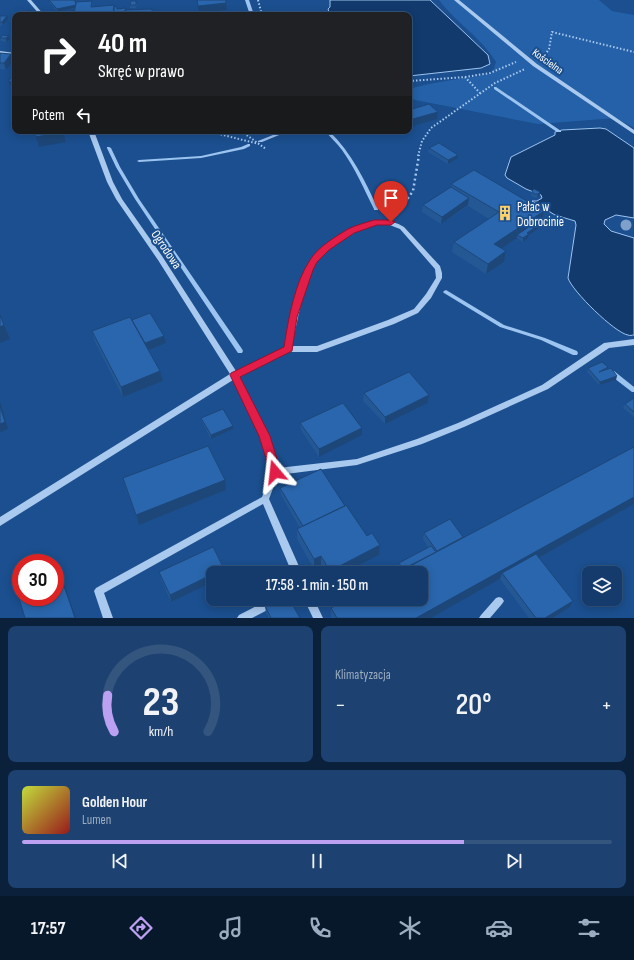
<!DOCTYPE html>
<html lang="pl">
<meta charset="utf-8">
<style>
:root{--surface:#143b6b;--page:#1d4271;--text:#f1f3f6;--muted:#9dadc1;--line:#33557e;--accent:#bca0f2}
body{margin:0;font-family:"Sofia Sans Condensed",sans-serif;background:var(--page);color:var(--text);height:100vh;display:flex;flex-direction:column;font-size:15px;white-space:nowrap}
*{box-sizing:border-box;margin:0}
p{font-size:13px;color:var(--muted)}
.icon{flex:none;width:22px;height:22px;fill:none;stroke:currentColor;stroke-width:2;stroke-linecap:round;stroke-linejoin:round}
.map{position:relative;height:618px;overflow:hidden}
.panel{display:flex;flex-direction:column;gap:8px;padding:8px;background:#0b203b;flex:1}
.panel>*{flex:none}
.hud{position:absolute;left:12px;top:12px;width:400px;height:122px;border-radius:8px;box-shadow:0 2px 10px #0003,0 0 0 1px var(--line);background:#202124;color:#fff;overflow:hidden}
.buttons{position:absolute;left:582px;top:566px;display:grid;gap:8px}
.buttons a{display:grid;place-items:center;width:40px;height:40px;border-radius:8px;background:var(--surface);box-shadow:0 2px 10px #0003,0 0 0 1px var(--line);font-size:20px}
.speed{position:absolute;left:12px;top:554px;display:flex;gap:8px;font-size:20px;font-weight:700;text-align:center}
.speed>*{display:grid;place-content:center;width:52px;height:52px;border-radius:50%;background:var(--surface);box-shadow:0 2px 10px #0003,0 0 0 1px var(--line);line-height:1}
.speed .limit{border:6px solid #d22;background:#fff;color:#111}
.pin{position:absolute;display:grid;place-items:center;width:34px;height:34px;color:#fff;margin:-41px -17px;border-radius:50% 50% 50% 0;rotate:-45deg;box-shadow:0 0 4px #0007}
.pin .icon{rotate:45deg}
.me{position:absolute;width:44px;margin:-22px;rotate:343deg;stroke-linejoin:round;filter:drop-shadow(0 0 3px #0008)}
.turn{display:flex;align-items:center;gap:14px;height:84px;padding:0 20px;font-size:18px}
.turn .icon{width:52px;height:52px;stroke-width:2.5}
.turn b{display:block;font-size:28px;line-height:34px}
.then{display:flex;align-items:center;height:38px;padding:0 20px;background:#0003;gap:8px;font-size:15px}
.big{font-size:30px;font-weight:600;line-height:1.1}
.panel .tile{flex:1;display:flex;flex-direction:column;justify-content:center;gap:6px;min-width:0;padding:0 14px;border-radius:8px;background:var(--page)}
.panel .dial{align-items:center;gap:0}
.dial svg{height:104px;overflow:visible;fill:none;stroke:var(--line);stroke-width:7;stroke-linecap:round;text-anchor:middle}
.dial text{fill:var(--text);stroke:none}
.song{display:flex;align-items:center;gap:12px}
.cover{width:48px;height:48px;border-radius:6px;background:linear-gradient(135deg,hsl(70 70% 55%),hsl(0 70% 35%))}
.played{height:4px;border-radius:2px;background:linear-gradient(90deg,var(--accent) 75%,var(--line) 75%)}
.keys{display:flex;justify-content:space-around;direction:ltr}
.heat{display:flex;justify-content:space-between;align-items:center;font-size:22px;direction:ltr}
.panel .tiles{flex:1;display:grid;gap:8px;grid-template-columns:1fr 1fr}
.tile:last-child{grid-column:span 2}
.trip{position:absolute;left:206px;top:566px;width:222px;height:40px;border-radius:8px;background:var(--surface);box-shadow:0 2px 10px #0003,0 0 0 1px var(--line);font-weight:600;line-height:40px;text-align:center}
.tabs{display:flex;height:64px;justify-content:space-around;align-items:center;background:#08182b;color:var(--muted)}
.tabs .icon{width:28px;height:28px}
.tabs .selected{color:var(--accent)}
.tabs b{font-size:18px;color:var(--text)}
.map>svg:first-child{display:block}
.green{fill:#2461a8}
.water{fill:#123a6d;stroke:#9cc4f0}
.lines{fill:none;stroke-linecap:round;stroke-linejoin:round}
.stream{fill:#9cc4f0;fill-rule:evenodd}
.path-far1{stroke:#a9c9ee;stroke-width:2;stroke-dasharray:1.5 2;stroke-linecap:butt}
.path{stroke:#a9c9ee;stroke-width:2.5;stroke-dasharray:2 3;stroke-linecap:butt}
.minor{fill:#a9c9ee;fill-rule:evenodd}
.tree{fill:#7ea0ca}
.wall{fill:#245895}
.shaded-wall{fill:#1d4779}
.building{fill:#2a66ad;stroke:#1d4779}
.route{fill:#e11d48;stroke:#92132f}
.labels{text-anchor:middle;stroke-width:4;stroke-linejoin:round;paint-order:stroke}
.far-street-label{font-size:11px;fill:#fff;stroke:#1b4f8f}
.poi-label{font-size:13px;fill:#fff;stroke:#1b4f8f;text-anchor:start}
.street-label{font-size:13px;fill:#fff;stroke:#1b4f8f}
</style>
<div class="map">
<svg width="634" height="618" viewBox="0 0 634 618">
<rect width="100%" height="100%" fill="#1b4f8f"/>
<path class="green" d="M439,0H599L612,11L634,15V128L616,118L538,124L415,100L409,96V89C436,81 464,79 492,73L496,62C481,37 456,23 439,0Z"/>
<path class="water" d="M330,0H430L488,55L490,64L481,68L409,76V15H330L328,9L330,7Z
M600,128L606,129L634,148V218L616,215L605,220L604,224L611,231L634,238V335C632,335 630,336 628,335C615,333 572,291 568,278L576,225L575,221L555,215L532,201H537L542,198L541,195L526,189L507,178L505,175L511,157L555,135V132L562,130Z"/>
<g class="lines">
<path class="stream" d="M245,0H249L254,15H250Z
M494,87H496L561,131V132H557L494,89Z
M283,131H289L262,142H258V141Z
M325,131H329C352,153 365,181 378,209V210H374V209C364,189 355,168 342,150C337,143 330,137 325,131Z
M248,144H250V146L244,149L201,158L139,162L137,161L139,160L201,156L241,147Z
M107,147H109L111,148L120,167L139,199L242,349L243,351L242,353H238L135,199L116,167L107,148Z
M446,290L504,325L545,338L577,351L578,353L577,355H573L541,340L500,327L444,293L443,292L444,291Z
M610,371H614L634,387V392H632L610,375L609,373Z"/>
<path class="path-far1" d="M258,0L262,15
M543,58L549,49L552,32L634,52
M465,77L490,73L516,62
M409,81L465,77L480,93
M207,131L259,144
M241,131L266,149
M418,156L422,141L431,128L495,83L525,69"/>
<path class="path" d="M396,215L413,191L419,155"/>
<path class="minor" d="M27,0H31L44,15H40Z
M454,0H459L537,64L634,130V134L533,66Z
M0,51L15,53V55L0,53Z
M88,131H94L113,182L122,199L162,256L236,371L285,347C288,326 293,306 300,285C302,277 305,270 309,263C320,246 339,234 357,226C373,220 389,218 404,227L440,266L442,273V278L431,298L418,313L394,324L317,352H289L239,376L268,436L278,468L357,459L417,439L458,423L542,385L604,343L634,339V345L609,348L548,389L464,427L422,444L357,465L278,475L269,499L302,573H292L263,504L104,593L113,618H103L94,591L96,588L262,497L271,472L260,436L233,380L0,526V517L230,374L158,260L116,199L107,182ZM387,224L400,229L435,269L436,278L426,294L414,309L388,320L317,346H292C296,326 300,306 306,286C309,279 310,272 314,266C322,253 336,243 349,236C361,229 373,224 387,224Z
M499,597L502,598L504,601L502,604L490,618H479L481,615L496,598Z
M270,599H285L283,602L252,618H237L239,615Z
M304,599H314L323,618H313Z"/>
</g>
<circle class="tree" cx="626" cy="225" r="5.5"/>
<path class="wall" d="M49,0L76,3L92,1L93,7H114L117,9L126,10L152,9L153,15H70L74,11L75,8L58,12L50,3Z
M137,4L136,8H130V5Z
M13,15H15V22L14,21Z
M0,16L8,19L3,25H1L0,27Z
M9,36L10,39L6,42L1,41L0,38Z
M0,53L13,61L6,70L0,69Z
M429,148L458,158L448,164L428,152Z
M451,184L506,188L542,221L539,223V228L529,235L528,238L523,242L517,238L502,248L506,251L504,262L486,274L452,252L454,242L489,219L468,206L441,224L422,212L423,205L451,187Z
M532,191L540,192V195L537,198L533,197L531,195Z
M132,320L164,336L166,343L149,350L163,381L123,397L95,342L92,331Z
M608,367L607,369L616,380L599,385L587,372L588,368Z
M364,393L429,395L428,403L385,424L363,401Z
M634,398V417L623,408L625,404Z
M201,418L233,429L211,439L202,422Z
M300,423L362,435L319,457L301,430Z
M634,447V504L539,558L573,601L570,607L553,618H529L500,579L431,618H331V608L401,571L398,566L399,563L428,547L423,539L424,533L463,537V538Z
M123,478L226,490L139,525L126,489Z
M280,488L345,506L367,536L380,545L379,555L344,573H325L321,566L314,569L297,539V529L300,528L281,495Z
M159,572L213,573V582L171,602L161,579Z
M265,606L300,618H269L266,613Z"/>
<path class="shaded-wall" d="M226,3L227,10L199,13L198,6Z
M78,4V7L58,12L57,9Z
M7,16L8,19L3,25L2,22Z
M9,36L10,39L6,42V38Z
M11,54L13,61L6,70L4,63Z
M15,81V84L10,85L9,82Z
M438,112L437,119L409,127V120Z
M63,132L66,142L39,147L36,137Z
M458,155V158L448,164V160Z
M540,192V195L537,198L538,194Z
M469,198L468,205L441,224L442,217Z
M544,211L542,221L520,236L517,235V238L492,255L494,244Z
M540,224L539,228L529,235L528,238L523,242V238L527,233Z
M506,251L504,262L486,274L488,264Z
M4,325L10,339L0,343V327Z
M164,336L166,343L146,351L144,344Z
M160,371L163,381L123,397L121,387Z
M617,376L616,380L599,385L600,382Z
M429,395L428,403L385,424V417Z
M0,402L8,429L0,432Z
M233,426V429L211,439V435Z
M362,428V435L319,457V449Z
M225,480L226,490L139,525L136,515Z
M634,492V504L505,577L502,573L500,579L431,618H416Z
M380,545L379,555L344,573H330V571Z
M321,556V566L314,569V559Z
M224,569L225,573H216Z
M213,574V582L171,602L170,595Z
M63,583L67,592L76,618H75Z
M573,601L570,607L553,618H545Z"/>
<path class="building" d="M49,0H74L76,3V5L57,9Z
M197,0H226V3L198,6Z
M92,1L91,7L114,5L113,15H90V13L74,14L76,2Z
M131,1H136V5H130Z
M115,5L117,9L126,8V10H125L124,15H114V7L115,6Z
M152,9V15H124L125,10Z
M31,10L35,15H15V18L13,15Z
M71,11H74V15H70Z
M0,16H7L2,22L0,23Z
M3,35L9,36L6,38H0Z
M0,53L11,54L4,63H0Z
M15,78V81L9,82V79Z
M429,104L438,112L409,120V110Z
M34,131H63V132L36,137Z
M439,143L458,155L448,160L429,148Z
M474,170L544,211L494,244L506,251L488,264L454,242L499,212L451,184Z
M451,187L469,198L442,217L423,205Z
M534,189L540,192L538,194H534L532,191Z
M536,222L540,224L527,233L529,234L523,238L517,235Z
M150,313L164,336L145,343L132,320Z
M0,315L4,325L0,327Z
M130,317L160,371L121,387L92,331Z
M602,362L608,367L599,372L611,368L617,376L600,382L588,368Z
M409,372L429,395L385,417L364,393Z
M634,398V412L625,404Z
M343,403L362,428L319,449L300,423Z
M0,406L5,422L0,424Z
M223,409L233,426L211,435L201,418Z
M208,446L225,480L136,515L123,478Z
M634,447V497L416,618H337L331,608L348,599H421V573H397Z
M321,469L345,506L303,526L280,488Z
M346,505L367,536L372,533L380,545L330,571L321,556L314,559L297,529Z
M450,519L463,537L437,551L424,533Z
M431,546L436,552L403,569L399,563Z
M213,547L224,569L216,573H213V574L170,595L159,572Z
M536,554L573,601L545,618H536L502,573Z
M63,583L75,618H25L17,592L21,590V597H55V586Z
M280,599H289L300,618H271L265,606Z"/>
<path class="route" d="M374,220H391L395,222L391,225H377L354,233L329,250L317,262L313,270L297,317L292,351L240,377L270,436L281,472L279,475L275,476L271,475L259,436L230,375L231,373L284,347C288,320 295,282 310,260C318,247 335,237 348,229C356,225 365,223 374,220Z"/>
<defs>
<symbol id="building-bare" viewBox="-9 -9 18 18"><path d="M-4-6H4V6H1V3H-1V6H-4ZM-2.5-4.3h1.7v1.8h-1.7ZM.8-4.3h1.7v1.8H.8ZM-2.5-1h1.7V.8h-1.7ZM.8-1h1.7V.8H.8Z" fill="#ffd166" stroke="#1b4f8f" stroke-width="2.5" paint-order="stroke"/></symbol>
</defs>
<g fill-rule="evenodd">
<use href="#building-bare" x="494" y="202" width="22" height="22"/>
</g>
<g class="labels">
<g class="far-street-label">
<text transform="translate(548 61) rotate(36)" y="4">Kościelna</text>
</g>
<g class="poi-label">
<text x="517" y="211">Pałac w<tspan x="517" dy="15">Dobrocinie</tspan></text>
</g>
<g class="street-label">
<text transform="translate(167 249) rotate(56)" y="5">Ogrodowa</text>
</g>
</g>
</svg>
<div class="buttons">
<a><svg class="icon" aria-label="layers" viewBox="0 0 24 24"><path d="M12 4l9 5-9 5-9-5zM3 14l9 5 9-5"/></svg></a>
</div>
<div class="speed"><div class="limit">30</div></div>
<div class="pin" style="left:391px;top:222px;background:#d93025"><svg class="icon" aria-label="arrive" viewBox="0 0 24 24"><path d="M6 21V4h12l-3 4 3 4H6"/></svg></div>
<svg class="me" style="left:275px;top:472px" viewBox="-20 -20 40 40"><path d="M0-17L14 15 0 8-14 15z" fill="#e11d48" stroke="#fff" stroke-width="4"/></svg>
<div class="trip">17:58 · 1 min · 150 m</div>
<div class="hud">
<div class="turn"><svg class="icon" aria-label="right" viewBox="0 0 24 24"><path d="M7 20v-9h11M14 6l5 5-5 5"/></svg><div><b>40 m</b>Skręć w prawo</div></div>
<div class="then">Potem<svg class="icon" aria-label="left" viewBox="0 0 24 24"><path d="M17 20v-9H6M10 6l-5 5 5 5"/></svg></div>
</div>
</div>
<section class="panel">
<div class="tiles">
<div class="tile dial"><svg viewBox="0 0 100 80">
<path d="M14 69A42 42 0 1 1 86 69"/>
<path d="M14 69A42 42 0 0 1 9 41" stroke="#bca0f2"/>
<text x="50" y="56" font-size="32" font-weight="700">23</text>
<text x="50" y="72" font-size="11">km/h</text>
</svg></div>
<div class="tile"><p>Klimatyzacja</p>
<div class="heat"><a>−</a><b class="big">20°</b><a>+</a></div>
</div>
<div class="tile">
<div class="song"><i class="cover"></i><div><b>Golden Hour</b><p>Lumen</p></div></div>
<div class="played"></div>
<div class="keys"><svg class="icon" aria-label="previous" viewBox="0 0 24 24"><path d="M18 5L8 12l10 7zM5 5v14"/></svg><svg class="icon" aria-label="pause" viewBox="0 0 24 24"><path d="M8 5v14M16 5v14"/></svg><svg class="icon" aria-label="next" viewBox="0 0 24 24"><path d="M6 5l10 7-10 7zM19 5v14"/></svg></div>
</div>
</div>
</section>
<nav class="tabs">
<b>17:57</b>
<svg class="icon selected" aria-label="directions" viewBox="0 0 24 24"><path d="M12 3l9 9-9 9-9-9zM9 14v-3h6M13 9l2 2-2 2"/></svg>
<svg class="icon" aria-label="music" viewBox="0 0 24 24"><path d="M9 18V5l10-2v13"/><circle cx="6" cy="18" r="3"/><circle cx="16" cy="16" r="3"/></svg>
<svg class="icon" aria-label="phone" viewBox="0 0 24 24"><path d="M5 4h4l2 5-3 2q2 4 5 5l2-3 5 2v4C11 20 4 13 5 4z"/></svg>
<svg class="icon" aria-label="climate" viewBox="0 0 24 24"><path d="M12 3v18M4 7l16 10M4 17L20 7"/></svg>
<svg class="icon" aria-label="car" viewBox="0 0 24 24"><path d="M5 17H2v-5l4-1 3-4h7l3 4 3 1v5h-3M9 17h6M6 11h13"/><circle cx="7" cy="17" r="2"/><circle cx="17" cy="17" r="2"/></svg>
<svg class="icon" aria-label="filters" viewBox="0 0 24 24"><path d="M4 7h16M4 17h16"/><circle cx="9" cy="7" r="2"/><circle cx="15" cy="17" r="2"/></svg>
</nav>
